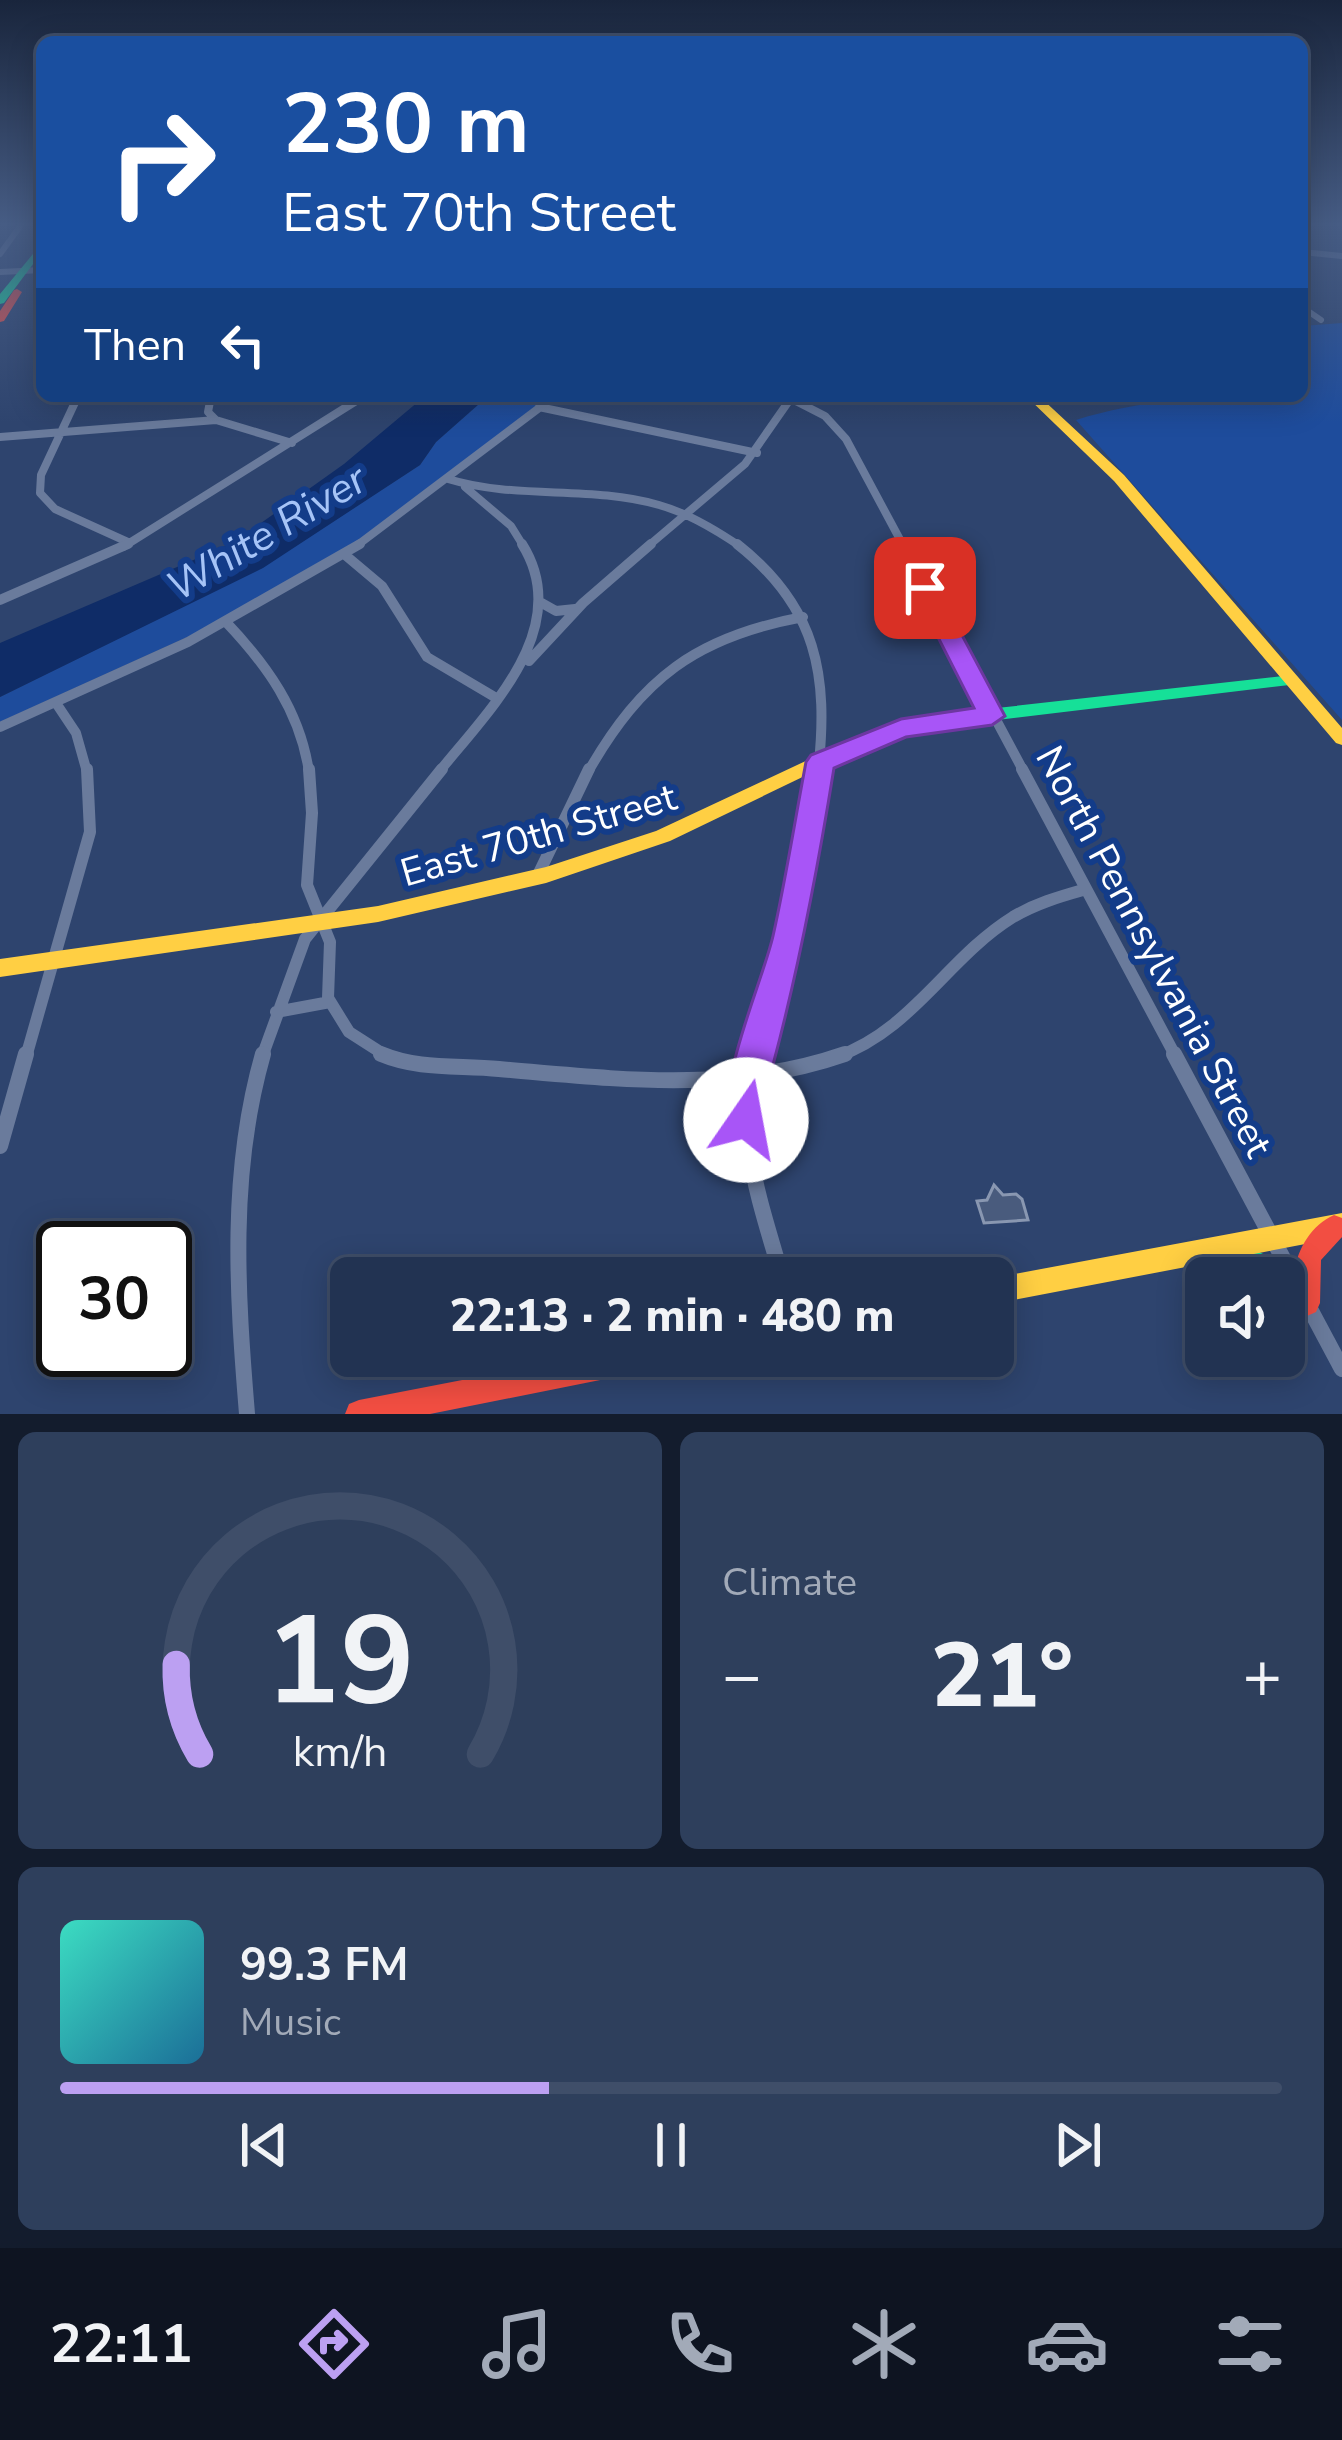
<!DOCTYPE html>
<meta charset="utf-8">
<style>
:root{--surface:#223352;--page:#2e3f5c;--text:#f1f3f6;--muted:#a2aab8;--line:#3f4e69;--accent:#bca0f2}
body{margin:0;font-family:"Nunito Sans",sans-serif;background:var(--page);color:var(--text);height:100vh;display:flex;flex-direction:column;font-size:45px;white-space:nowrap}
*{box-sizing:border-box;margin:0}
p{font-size:39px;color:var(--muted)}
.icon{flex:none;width:66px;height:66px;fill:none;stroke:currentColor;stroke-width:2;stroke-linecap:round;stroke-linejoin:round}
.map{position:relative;height:1414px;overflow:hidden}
.drawer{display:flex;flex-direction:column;gap:18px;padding:18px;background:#131c2d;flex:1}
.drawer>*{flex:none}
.top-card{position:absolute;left:36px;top:36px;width:1272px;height:366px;border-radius:18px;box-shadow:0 6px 30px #0003,0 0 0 3px var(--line);background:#1a4fa0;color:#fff;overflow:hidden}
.controls{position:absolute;left:1185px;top:1257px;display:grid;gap:24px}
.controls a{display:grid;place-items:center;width:120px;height:120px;border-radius:18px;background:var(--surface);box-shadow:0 6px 30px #0003,0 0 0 3px var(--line);font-size:60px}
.speed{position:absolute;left:36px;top:1221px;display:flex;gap:24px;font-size:60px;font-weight:700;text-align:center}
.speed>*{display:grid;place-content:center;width:156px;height:156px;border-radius:50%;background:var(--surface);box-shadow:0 6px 30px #0003,0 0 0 3px var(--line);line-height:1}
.speed .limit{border:6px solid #111;border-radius:18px;background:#fff;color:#111}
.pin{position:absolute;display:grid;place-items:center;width:102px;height:102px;color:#fff;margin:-51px;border-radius:24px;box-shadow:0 6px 18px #0006}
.me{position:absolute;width:132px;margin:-66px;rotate:12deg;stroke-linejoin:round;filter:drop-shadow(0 0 9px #0008)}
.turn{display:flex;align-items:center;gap:42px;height:252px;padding:0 48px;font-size:54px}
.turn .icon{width:156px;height:156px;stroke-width:2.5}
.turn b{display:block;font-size:84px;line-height:102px}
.then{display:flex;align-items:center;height:114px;padding:0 48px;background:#0003;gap:24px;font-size:45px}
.big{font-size:90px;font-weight:800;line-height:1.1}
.drawer .card{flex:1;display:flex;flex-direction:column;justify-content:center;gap:18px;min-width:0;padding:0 42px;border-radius:18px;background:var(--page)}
.drawer .dial{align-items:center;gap:0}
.dial svg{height:312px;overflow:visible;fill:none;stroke:var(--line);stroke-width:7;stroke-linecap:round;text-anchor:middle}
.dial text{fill:var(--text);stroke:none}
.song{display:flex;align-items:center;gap:36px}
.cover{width:144px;height:144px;border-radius:18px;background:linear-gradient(135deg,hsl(170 70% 55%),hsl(200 70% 35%))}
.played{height:12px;border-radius:6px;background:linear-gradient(90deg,var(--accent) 40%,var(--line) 40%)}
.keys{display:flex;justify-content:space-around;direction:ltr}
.heat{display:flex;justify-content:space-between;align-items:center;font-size:66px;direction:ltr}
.drawer .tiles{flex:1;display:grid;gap:18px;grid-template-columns:1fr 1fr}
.card:last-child{grid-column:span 2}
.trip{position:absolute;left:330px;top:1257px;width:684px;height:120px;border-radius:18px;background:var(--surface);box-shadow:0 6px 30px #0003,0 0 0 3px var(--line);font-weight:800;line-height:120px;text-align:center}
.tab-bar{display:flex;height:192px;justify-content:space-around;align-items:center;background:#0e1421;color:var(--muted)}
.tab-bar .icon{width:84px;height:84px}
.tab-bar .current{color:var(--accent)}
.tab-bar b{font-size:54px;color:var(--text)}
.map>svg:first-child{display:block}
.green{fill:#1e4c9c}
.water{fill:#0f2c67}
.building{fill:#495b7d;stroke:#8997b1;stroke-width:3}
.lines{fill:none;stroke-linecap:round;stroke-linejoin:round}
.street-far4{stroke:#6a7b9c;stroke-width:6}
.street-far3{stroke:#6a7b9c;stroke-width:8}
.street-far2{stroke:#6a7b9c;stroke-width:10}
.street-far1{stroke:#6a7b9c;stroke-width:12}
.street{stroke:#6a7b9c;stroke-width:16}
.fast{fill:#16e098;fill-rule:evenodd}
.slow{fill:#ffcf43;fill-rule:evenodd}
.jam{fill:#f24e42;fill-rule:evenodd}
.route{fill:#a855f7;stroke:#6d37a1;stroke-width:3}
.labels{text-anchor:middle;stroke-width:12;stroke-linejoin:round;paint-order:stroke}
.street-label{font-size:39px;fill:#fff;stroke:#133c89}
.water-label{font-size:42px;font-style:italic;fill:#a6c4f7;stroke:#133c89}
</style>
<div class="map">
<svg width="1342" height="1414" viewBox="0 0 1342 1414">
<rect width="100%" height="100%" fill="#2e446e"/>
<path class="green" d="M1342,323V720L1076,420C1150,397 1225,396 1302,396V326Z
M488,396H550L354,544L194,634L0,722V697L263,567L420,465L436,442Z"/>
<path class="water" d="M425,396H488L436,442L420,465L263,568L0,697V643L233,543L344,464Z"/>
<path class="building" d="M994,1185L1003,1195L1016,1194L1022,1199L1028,1220L984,1223L977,1201L987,1200Z"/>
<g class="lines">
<path class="street-far4" d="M1302,252L1342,256
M0,254L21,225
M0,272L42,270
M1302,307L1321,320"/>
<path class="street-far3" d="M78,396L41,475L40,493L55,509L130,543
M211,396L208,412L215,419
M786,396L825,416L846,439L904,547
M539,407L757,453
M0,437L216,420L292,443
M448,479C517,500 590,485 659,505C688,513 716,530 741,547
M465,487L511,526L524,547
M123,547L364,396
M355,547L555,396
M647,547L745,464L791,398"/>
<path class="street-far2" d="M737,544C817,607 829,675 818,772
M902,544L1024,772
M344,554L382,586L427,657L498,699
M0,600L128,544
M540,602L556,611L575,609
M225,621C267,665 300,711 309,772
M529,661L583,603L651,544
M56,703L76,733L87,772
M0,727L188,642L360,544
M439,772C488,711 575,628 522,544
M588,772C642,678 696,637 803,617"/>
<path class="street-far1" d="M309,769L312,813L307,885L330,942L328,998L349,1032L388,1057
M1022,769L1176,1057
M537,877L589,769
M276,1012L330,1002
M26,1057L90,832L87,769
M262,1057L305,939L442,769
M757,1057L787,949L819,769
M836,1057C913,1030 947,958 1013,917C1035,904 1058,897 1083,890"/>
<path class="street" d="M381,1054C419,1070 458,1065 499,1069C617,1079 730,1094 845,1054
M758,1054C732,1131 761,1203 782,1278
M1174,1054L1342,1369
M0,1146L26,1054
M247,1414C237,1292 229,1173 263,1054"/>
<path class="fast" d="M42,243V252L4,303L0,304V294Z
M1292,675L1300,680L1298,684L997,720L989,714L997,708Z
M1220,1240C1243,1245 1279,1255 1289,1278L1285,1287L1284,1278H1252L1238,1269L1211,1262L1207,1253L1211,1244Z"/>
<path class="slow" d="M1026,396H1039L1124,475L1342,728V745L1336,743L1114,481Z
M997,708L1005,714L1003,718L924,729L869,745L670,841L546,883L378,922L0,977V959L378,906L546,867L656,831L857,737L924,717Z
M1342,1213V1237L993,1304V1278Z"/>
<path class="jam" d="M17,289L22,292L4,321L0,322V311L14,290Z
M1334,1215L1342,1218V1237L1321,1260L1320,1303L1316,1312L1307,1316L1298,1312C1284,1278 1300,1230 1334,1215Z
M586,1356H668L665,1366L655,1369L430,1414H345L349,1404L359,1400Z"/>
</g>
<linearGradient id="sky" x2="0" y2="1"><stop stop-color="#19253c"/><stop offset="0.53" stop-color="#465c84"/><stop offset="1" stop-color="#465c84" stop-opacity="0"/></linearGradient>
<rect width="1342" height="423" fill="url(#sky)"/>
<path class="route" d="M925,581L937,588L1005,716L992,725L906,737L834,768C818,867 800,963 774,1061C768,1084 769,1111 759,1133L746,1139L732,1133C713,1089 762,984 773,936C786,878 795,820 806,762L811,755L901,719L974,708L913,588Z"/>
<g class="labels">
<g class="street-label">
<text transform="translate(538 834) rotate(-16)" y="14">East 70th Street</text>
<text transform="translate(1155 951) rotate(62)" y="14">North Pennsylvania Street</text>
</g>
<g class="water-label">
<text transform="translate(266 532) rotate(-31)" y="15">White River</text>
</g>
</g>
</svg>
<div class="controls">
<a><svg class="icon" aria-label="sound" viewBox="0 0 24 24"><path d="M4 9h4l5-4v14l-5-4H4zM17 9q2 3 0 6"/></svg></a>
</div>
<div class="speed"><div class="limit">30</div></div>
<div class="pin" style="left:925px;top:588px;background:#d93025"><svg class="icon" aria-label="arrive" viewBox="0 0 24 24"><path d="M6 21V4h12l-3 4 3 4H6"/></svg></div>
<svg class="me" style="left:746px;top:1120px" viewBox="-20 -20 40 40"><circle r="19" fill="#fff"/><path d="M0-13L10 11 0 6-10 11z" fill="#a855f7"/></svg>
<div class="trip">22:13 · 2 min · 480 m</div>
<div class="top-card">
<div class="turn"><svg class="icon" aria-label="right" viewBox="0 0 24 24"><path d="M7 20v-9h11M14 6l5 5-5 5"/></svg><div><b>230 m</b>East 70th Street</div></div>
<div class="then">Then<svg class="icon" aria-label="left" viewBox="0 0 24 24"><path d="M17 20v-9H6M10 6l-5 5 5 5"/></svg></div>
</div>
</div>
<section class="drawer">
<div class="tiles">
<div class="card dial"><svg viewBox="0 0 100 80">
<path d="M14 69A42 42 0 1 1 86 69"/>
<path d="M14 69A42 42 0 0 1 8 46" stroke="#bca0f2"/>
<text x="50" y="56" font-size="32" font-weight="700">19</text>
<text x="50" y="72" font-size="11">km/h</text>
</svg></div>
<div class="card"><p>Climate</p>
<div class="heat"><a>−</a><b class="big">21°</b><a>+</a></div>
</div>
<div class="card">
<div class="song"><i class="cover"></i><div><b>99.3 FM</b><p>Music</p></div></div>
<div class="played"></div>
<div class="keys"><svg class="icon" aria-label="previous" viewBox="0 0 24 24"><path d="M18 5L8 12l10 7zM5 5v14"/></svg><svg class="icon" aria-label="pause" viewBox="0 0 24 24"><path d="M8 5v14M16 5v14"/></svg><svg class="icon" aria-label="next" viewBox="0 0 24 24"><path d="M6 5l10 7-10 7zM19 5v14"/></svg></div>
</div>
</div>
</section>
<nav class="tab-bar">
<b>22:11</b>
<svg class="icon current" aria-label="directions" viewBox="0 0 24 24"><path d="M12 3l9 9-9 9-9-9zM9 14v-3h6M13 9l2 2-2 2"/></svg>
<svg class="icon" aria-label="music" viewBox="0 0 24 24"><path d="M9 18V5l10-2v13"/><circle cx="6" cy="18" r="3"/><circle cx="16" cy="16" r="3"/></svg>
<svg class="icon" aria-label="phone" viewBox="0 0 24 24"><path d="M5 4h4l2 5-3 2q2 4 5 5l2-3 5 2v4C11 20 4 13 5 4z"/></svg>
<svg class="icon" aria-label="climate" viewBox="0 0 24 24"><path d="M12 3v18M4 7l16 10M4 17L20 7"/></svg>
<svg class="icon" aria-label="car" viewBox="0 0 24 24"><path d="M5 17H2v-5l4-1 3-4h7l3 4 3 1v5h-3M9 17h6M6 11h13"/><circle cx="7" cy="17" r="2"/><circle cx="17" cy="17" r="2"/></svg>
<svg class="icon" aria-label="filters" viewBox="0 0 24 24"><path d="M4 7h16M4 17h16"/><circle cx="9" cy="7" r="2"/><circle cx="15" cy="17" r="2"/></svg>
</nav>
